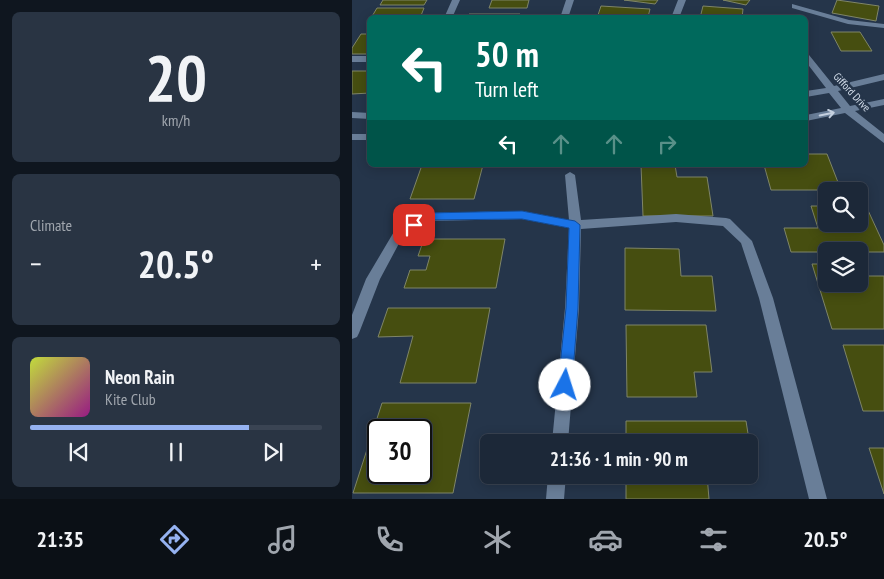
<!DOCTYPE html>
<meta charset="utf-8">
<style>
:root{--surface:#1c2838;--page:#293443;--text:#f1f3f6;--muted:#a0a6ae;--line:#3a4453;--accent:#95b2f1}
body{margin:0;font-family:"PT Sans Narrow",sans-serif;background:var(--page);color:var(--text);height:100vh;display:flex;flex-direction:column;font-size:19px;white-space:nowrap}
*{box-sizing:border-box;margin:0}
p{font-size:16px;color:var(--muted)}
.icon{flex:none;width:28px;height:28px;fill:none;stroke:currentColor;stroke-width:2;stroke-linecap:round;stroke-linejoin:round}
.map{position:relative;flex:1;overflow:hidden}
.sheet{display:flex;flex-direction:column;gap:12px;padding:12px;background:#0f161f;width:352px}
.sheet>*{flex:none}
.guide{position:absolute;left:15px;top:15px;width:441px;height:152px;border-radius:8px;box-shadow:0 2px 12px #0003,0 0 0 1px var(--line);background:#00695c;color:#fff;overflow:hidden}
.buttons{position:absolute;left:466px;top:182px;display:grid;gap:10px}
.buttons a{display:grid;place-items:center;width:50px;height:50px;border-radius:8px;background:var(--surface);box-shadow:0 2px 12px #0003,0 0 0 1px var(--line);font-size:25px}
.speed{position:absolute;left:15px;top:419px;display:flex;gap:10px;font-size:25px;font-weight:700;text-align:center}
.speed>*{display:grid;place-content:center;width:65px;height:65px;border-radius:50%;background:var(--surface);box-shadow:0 2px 12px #0003,0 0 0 1px var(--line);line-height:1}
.speed .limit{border:2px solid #111;border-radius:8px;background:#fff;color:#111}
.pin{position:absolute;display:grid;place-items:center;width:42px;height:42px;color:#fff;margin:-21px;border-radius:10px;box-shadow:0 2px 8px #0006}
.me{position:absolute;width:55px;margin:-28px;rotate:5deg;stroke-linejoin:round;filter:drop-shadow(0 0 4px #0008)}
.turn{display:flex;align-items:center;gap:18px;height:105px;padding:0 25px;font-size:22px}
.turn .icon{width:65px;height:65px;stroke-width:2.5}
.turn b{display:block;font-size:35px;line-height:42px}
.lanes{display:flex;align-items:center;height:48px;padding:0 25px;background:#0003;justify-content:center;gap:25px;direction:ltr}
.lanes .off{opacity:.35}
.big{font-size:38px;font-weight:600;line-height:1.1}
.sheet .tile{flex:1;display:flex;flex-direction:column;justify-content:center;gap:8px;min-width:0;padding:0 18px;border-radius:8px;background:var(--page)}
.sheet .dial{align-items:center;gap:0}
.dial b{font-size:65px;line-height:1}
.song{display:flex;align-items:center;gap:15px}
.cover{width:60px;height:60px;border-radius:8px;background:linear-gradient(135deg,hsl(70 70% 55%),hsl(310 70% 35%))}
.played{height:5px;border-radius:2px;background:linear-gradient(90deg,var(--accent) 75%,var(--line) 75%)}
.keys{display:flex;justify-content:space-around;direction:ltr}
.heat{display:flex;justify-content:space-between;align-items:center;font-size:28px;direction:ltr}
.trip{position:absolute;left:128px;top:434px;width:278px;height:50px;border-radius:8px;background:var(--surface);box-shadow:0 2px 12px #0003,0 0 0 1px var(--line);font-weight:600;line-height:50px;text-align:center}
.tab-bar{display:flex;height:80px;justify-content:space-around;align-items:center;background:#0b1016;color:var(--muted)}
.tab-bar .icon{width:35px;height:35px}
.tab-bar .on{color:var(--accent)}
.tab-bar b{font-size:22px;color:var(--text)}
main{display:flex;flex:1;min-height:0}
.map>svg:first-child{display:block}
.building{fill:#464e10;stroke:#7f8568;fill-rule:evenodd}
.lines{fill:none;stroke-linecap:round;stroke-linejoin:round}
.minor{fill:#697e98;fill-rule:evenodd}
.oneway{stroke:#c5d0df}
.route{fill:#1a73e8;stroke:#114b97}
.labels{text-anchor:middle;stroke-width:5;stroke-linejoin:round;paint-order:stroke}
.far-street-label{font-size:11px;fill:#d5dfec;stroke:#25354a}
</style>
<main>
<section class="sheet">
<div class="tile dial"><b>20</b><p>km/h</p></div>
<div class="tile"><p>Climate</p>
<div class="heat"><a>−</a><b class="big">20.5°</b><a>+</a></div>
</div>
<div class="tile">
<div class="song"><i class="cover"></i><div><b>Neon Rain</b><p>Kite Club</p></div></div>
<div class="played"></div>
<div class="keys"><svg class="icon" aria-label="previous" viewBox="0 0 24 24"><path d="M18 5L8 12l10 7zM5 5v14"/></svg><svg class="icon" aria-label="pause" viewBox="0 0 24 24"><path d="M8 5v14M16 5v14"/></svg><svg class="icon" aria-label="next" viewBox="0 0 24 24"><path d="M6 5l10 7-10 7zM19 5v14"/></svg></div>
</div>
</section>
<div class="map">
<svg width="532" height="499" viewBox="0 0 532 499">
<rect width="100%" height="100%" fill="#25354a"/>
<path class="building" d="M31,0H75L72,5H28Z
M140,0H177L175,8H137Z
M272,0H306L303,4Z
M371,0H398L394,5Z
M485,0L527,6L524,21L480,13Z
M249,6L298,9L296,17L245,18Z
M351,6L391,9L390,18H348Z
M25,8H72L68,18H19Z
M117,14H168L167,18H115Z
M479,32H508L520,51H489Z
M9,34H18V54H0V48Z
M0,71H18V93L0,94Z
M454,154H475L489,190H419L412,165H454Z
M70,165H131L122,199H58Z
M289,165H323L325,177H355L361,216H291Z
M459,206H475V224H508V206H514L532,245V252H439L432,228H466Z
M72,239H153L144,288H52L58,270H74L78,256H66Z
M273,248L327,249L329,276H360L364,311L273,310Z
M460,264H475V284H508V276H532V329H480Z
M36,308H138L124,383H48L61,336L26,337Z
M274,325H354L360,372H342L345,397H275Z
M491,345H532V411H511Z
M30,403H119L101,493H1ZM26,430H69V472H26Z
M274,421H394L401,465H396V442H274Z
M517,448H532V494Z
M274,475H355L357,499H274Z"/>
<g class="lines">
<path class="minor" d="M100,0H108L100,18H92Z
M214,0H222L216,18H208Z
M326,0H334L327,18H319Z
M440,4L497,20L532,24V28L496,24L440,8Z
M454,54L457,55L482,86L532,74V80L486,91L498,106L532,99V105L503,111L532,134V143L493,113L454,121V115L489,108L477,93L454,97V91L474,88L454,62Z
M0,56H18V62H0Z
M0,112L18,113V119L0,118Z
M0,134H18V140H0Z
M218,172L223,175L229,220L324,214L374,218L378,219L400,241L421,298L475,499H457L407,298L389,243L371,226L324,222L229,229L227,308L216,442H200L213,308L217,228L170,219L78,221L51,236L28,279L7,333L5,337L0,339V315L14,279L43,230L76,213L170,211L217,220L213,175Z
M196,475H214L212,499H194Z"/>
</g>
<defs><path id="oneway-shaft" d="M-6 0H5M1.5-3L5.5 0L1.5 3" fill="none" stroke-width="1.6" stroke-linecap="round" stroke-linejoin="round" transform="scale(1.25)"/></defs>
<use class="oneway" href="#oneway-shaft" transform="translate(475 114) rotate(-11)"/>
<path class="route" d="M170,211L223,221L228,225L226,308L220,385L218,389L213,391L208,389L206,385L214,308L217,228L170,219L78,220L62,229L56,225L76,213Z"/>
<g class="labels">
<g class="far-street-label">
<text transform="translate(500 92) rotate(47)" y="4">Gifford Drive</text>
</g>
</g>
</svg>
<div class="buttons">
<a><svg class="icon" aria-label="search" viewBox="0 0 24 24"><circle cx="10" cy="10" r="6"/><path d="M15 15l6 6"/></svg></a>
<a><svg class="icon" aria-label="layers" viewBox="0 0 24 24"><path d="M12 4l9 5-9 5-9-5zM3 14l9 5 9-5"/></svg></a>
</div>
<div class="speed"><div class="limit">30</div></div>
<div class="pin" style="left:62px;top:225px;background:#d93025"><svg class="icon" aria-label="arrive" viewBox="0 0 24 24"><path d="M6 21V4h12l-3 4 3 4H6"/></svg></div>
<svg class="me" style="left:213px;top:385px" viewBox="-20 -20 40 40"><circle r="19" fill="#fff"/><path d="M0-13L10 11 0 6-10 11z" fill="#1a73e8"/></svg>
<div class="trip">21:36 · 1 min · 90 m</div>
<div class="guide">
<div class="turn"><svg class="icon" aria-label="left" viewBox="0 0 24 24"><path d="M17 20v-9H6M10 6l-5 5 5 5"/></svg><div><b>50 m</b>Turn left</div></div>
<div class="lanes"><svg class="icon" aria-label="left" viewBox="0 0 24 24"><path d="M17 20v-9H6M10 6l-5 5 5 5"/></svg><svg class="icon off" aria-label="ahead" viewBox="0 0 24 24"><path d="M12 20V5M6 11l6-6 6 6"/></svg><svg class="icon off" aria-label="ahead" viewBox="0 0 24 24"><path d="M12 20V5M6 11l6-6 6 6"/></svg><svg class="icon off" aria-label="right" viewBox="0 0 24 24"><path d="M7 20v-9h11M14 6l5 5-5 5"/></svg></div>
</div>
</div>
</main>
<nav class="tab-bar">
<b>21:35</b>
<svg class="icon on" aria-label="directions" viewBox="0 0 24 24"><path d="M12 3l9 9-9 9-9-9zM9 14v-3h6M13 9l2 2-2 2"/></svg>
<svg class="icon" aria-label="music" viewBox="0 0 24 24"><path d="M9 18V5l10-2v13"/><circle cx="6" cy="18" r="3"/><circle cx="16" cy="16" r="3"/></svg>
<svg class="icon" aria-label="phone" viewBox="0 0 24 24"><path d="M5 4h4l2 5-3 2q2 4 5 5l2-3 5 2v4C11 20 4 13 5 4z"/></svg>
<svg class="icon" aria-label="climate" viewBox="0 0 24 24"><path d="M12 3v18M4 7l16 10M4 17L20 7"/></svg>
<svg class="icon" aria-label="car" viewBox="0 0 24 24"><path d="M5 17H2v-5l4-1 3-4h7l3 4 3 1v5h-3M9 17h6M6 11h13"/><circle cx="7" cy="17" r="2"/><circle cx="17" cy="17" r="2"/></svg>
<svg class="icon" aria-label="filters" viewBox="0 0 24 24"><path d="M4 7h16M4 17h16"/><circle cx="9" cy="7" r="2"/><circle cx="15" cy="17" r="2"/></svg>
<b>20.5°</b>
</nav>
